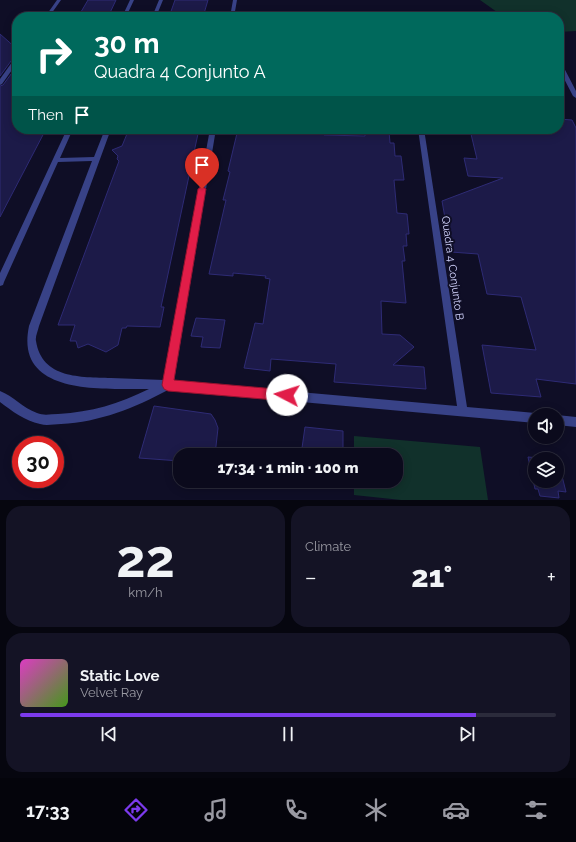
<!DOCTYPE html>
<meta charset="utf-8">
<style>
:root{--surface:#0b0a1c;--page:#141325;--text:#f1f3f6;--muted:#9a9aa3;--line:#2b2b3b;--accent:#7c3aed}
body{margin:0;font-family:Raleway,sans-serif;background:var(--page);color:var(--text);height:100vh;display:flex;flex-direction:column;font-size:15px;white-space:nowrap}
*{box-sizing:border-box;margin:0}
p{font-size:13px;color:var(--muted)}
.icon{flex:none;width:22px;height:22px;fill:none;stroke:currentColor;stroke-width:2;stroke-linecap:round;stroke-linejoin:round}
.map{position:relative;height:500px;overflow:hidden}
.details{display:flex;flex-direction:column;gap:6px;padding:6px;background:#06060f;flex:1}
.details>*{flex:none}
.banner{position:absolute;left:12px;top:12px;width:552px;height:122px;border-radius:16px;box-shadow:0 2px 10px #0003,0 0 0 1px var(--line);background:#00695c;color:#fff;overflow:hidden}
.buttons{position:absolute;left:528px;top:408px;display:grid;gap:8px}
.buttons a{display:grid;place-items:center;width:36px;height:36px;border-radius:50%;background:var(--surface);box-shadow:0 2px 10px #0003,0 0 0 1px var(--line);font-size:20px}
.speed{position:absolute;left:12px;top:436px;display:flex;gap:8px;font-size:20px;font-weight:700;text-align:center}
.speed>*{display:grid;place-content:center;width:52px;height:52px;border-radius:50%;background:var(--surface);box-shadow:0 2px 10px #0003,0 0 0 1px var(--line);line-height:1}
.speed .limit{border:6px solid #d22;background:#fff;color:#111}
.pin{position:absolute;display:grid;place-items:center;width:34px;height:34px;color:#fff;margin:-41px -17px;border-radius:50% 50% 50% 0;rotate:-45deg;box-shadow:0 0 4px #0007}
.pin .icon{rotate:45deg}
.me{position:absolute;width:44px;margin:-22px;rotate:275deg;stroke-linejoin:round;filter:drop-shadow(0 0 3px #0008)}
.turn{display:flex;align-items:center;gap:14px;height:84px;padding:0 16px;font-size:18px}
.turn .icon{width:52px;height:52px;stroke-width:2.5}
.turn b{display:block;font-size:28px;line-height:34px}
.then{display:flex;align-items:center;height:38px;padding:0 16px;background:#0003;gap:8px;font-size:15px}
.big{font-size:30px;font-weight:800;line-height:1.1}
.details .widget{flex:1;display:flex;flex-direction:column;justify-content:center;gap:6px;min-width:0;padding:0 14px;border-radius:16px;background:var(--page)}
.details .dial{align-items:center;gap:0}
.dial b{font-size:52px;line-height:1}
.song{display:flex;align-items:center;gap:12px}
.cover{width:48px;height:48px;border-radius:6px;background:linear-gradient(135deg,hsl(310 70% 55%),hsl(100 70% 35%))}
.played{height:4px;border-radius:2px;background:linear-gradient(90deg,var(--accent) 85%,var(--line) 85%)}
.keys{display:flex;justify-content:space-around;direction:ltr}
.heat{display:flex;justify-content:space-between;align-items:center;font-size:22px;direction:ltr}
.details .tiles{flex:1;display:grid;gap:6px;grid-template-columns:1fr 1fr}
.widget:last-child{grid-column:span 2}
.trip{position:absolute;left:173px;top:448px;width:230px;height:40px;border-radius:16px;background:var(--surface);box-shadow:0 2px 10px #0003,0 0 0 1px var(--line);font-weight:800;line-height:40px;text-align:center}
.dock{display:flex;height:64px;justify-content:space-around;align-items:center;background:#04040b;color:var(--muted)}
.dock .icon{width:28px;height:28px}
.dock .on{color:var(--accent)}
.dock b{font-size:18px;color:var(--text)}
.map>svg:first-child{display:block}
.green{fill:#11312b}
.building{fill:#1c1a48;stroke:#2e2b75}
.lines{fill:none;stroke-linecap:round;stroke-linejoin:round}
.street{fill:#384287;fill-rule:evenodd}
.route{fill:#e11d48;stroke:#92132f}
.labels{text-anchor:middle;stroke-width:4;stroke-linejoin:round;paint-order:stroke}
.street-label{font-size:11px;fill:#d4d6ff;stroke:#0f0e26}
</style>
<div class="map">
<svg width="576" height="500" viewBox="0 0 576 500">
<rect width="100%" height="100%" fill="#0f0e26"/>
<path class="green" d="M480,0H576V31L559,32V17H504Z
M354,436L480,447L488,500H401L354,495V481H396V455H354Z"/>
<path class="building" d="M88,0H116L108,17H78Z
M175,0H208L203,17H169Z
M0,34L17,49V56L14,57L0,76Z
M17,66V129L45,131L0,217V86L3,85Z
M559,119L572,120L576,128V384L536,379L541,397L491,393L482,345L536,350L521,297L487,294L478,254L451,252L442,201L503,178L468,176L464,158L477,159L471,134H477L476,129H559Z
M129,129H199L161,307H164L160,327L127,326L126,328H122L118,345L106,352L88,344L78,348L76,341H70L75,325H58L119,161L117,159L118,156L112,150L122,146Z
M238,129H324V135L365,136V130L389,131L390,143H394L395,156H401L404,180H394L397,213L407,214L409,234H406L407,246H403L405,261H402L406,303L381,301L382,334L400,335L414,347L393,365L424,367L426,389L334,382L336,364L271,359L270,371L244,368L255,323L263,324L270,279L265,278L266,276L233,273V276L209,274L226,200H223L230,172L228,171Z
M196,318L225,320L220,348L201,347L203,337L191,336Z
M154,406L211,414L215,420L218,428L215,455H180V461L139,458Z
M305,427L343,431V455H301Z
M528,457L550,459H535V481H557L558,460L566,492L558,491L559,498L540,496L538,489H535Z"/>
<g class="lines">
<path class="street" d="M57,0H61L49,17H45Z
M130,0H134L126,17H122Z
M159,0H163L156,17H152Z
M233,0H237L234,17H230Z
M17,57V63L2,84L0,85V79L15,58Z
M559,62L562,64L576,91V98L573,96L559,69Z
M67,129H73L60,158L94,157L105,129H111L39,326C38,331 35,337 36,341C42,379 81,377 111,378C129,379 146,379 164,380L210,129H216L174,381L457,406L418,129H424L467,407L535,413L539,415H535V423L168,390C134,408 100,422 61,424C54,424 47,426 40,424C25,421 12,411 0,402V391C13,396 23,408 37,413C44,416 51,414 58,414C92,412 118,404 149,389C105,388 14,397 29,326L92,161L58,162L4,282L3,285L0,286V273Z
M557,415L576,417V427L557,425Z"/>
</g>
<path class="route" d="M202,186L206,189L174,380L287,390L291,391L293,395L291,399L287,401L168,391L164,389L162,385L198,189Z"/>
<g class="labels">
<g class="street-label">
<text transform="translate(453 268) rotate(82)" y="4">Quadra 4 Conjunto B</text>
</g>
</g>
</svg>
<div class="buttons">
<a><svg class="icon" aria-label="sound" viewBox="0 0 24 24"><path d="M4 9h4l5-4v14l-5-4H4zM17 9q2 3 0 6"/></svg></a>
<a><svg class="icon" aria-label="layers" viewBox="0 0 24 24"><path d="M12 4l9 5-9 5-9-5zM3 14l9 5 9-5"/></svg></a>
</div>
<div class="speed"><div class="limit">30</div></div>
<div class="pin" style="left:202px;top:189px;background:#d93025"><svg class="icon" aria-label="arrive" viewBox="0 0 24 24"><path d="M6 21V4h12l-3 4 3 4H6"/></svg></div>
<svg class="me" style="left:287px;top:395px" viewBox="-20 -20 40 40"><circle r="19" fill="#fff"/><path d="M0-13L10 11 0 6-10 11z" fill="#e11d48"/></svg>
<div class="trip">17:34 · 1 min · 100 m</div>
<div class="banner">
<div class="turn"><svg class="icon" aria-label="right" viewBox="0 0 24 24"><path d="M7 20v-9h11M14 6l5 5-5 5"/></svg><div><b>30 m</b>Quadra 4 Conjunto A</div></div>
<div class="then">Then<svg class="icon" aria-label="arrive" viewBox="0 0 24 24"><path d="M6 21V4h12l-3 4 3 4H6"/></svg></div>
</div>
</div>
<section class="details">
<div class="tiles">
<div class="widget dial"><b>22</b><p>km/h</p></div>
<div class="widget"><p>Climate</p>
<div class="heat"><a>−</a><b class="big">21°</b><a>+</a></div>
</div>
<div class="widget">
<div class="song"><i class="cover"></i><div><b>Static Love</b><p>Velvet Ray</p></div></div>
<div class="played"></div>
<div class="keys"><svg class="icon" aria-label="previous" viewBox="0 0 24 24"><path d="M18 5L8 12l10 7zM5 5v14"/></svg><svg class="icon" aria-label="pause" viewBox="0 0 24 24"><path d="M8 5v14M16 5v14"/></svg><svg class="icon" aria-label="next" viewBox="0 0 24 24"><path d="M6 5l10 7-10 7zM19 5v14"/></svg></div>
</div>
</div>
</section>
<nav class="dock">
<b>17:33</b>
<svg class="icon on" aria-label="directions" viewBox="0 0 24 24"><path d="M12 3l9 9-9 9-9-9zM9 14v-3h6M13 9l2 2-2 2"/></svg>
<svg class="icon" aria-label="music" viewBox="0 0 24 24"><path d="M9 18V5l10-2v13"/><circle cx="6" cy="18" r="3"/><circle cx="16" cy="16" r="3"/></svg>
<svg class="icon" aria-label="phone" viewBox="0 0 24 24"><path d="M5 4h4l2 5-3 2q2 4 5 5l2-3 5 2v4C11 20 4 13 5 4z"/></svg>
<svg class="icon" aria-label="climate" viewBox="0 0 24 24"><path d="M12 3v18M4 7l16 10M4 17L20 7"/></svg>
<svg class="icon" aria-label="car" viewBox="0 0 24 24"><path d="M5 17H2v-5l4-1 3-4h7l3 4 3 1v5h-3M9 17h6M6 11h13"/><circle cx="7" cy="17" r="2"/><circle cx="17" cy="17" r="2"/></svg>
<svg class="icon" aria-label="filters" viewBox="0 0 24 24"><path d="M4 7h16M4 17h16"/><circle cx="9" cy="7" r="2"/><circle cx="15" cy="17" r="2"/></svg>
</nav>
